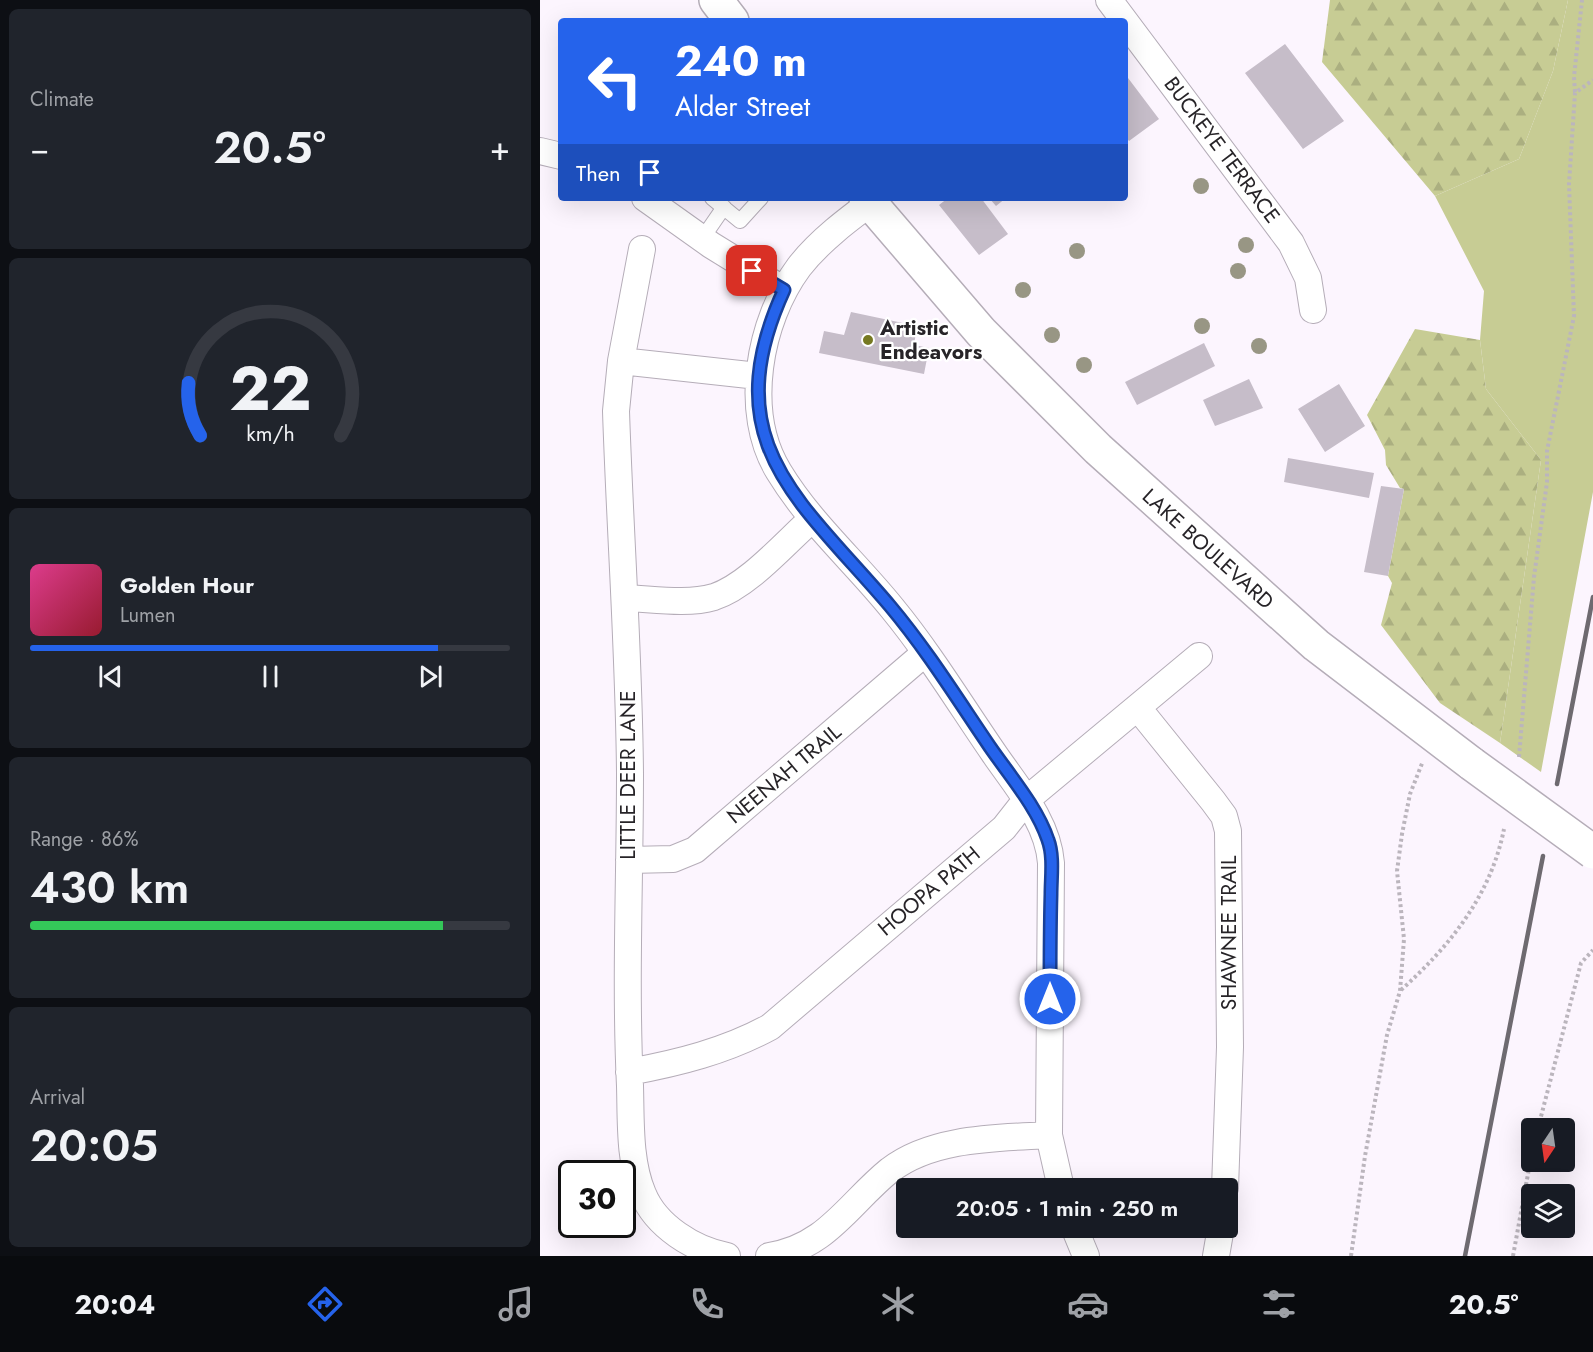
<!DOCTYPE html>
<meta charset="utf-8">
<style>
:root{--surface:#171b24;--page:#20242c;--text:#f1f3f6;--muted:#9ea1a6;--line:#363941;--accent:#2563eb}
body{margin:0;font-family:Jost,sans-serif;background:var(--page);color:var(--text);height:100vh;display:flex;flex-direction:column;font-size:22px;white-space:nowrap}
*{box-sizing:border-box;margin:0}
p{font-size:20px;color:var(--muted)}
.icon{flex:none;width:33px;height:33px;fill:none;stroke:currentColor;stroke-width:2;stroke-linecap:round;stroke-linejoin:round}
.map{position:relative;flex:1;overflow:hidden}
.side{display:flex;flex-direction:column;gap:9px;padding:9px;background:#0d0f14;width:540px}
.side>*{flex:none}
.hud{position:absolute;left:18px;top:18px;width:570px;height:183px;border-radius:6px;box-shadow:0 6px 24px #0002;background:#2563eb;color:#fff;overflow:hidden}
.needle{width:39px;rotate:193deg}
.buttons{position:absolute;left:981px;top:1118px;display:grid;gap:12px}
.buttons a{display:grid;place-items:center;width:54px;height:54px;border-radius:6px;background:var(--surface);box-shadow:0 6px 24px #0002;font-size:30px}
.speed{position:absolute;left:18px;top:1160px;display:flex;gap:12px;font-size:30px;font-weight:700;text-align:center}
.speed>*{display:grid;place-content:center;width:78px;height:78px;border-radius:50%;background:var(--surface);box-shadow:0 6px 24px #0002;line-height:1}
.speed .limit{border:3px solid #111;border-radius:9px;background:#fff;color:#111}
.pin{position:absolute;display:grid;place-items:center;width:51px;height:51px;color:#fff;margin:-26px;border-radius:12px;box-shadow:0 3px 9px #0006}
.me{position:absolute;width:66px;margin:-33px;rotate:0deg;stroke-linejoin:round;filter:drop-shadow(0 0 4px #0008)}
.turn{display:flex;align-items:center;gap:21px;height:126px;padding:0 18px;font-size:27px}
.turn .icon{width:78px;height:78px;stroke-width:2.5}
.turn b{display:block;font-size:42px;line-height:51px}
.then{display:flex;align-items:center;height:57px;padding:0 18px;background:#0003;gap:12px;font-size:22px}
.big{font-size:45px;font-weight:600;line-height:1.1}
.side .card{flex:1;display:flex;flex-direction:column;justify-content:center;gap:9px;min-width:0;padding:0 21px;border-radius:9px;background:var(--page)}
.side .dial{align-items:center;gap:0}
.dial svg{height:156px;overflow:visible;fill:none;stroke:var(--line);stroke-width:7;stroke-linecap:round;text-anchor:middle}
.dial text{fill:var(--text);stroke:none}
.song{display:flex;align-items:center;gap:18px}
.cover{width:72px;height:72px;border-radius:9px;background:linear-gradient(135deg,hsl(330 70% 55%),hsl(350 70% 35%))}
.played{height:6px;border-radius:3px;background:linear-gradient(90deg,var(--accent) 85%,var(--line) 85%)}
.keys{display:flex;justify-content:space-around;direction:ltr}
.heat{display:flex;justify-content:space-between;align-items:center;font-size:33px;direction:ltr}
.charge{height:9px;border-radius:4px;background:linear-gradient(90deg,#34c759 86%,var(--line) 0)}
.trip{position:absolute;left:356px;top:1178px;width:342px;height:60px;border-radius:6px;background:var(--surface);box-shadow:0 6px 24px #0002;font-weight:600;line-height:60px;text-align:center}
.tabs{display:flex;height:96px;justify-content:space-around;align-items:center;background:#090b0e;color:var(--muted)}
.tabs .icon{width:42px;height:42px}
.tabs .current{color:var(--accent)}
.tabs b{font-size:27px;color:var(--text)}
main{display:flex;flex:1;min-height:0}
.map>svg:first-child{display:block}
.grass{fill:#c7cc94}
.forest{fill:url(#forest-firs)}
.building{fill:#c6bdc9}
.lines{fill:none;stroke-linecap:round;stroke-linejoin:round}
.lane-casing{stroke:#b5adb8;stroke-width:16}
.street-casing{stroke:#b5adb8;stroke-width:28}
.secondary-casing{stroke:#b5adb8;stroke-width:36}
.path{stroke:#bbb5bd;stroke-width:4;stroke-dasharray:3 3;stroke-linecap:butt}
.lane{stroke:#fff;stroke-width:14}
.street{stroke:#fff;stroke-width:26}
.secondary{stroke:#fff;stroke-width:33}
.rail{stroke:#6e6a70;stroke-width:4.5}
.secondary-bridge-casing{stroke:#b5adb8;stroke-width:36;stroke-linecap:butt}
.secondary-bridge{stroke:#fff;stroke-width:33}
.tree{fill:#989684}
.route-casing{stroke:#184099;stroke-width:15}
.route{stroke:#2563eb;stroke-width:10}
.poi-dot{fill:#767922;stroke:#fff;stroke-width:2}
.labels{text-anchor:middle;stroke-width:4.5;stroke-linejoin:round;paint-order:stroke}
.street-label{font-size:21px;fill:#272428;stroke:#fff}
.poi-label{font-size:21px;font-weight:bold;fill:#272428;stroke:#fff;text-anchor:start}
</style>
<main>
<section class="side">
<div class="card"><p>Climate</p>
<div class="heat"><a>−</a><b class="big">20.5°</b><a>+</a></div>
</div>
<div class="card dial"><svg viewBox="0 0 100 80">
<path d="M14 69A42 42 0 1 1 86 69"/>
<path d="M14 69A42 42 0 0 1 8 42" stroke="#2563eb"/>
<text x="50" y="56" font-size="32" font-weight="700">22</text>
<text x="50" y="72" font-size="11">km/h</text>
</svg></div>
<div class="card">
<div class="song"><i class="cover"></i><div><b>Golden Hour</b><p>Lumen</p></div></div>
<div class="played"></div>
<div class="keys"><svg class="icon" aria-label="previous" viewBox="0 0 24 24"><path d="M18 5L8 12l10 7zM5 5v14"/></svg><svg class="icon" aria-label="pause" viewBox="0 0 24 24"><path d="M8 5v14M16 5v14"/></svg><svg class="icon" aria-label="next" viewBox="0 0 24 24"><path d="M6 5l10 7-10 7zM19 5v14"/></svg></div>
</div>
<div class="card"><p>Range · 86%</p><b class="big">430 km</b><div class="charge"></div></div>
<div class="card"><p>Arrival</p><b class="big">20:05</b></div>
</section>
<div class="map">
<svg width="1053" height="1256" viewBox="0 0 1053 1256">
<defs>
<pattern id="forest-firs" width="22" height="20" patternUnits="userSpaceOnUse" patternTransform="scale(1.5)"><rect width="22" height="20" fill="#c7cc94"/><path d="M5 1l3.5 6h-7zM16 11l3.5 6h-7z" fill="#abaf80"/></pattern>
</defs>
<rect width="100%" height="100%" fill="#fcf5fe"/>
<path class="grass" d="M1028,0H1053V492L1001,772L960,743L1001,460L946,389L940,340L944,291L895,196L979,159L1013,71Z"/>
<path class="forest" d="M790,0H1028L1013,71L979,159L895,196L782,62Z
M875,329L940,340L946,389L1001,460L960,743L900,703L841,625L852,583L848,576L864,489L860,488L846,465L845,450L827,415Z"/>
<path class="building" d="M745,44L804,121L763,149L705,73Z
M585,74L619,119L589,141L585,136Z
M408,198H441L468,234L439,255L399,205Z
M449,198H466L456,206Z
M311,312L377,326L374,345L389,348L384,374L279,353L284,331L304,335Z
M664,343L675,366L597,405L585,382Z
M709,379L723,408L675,426L663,400Z
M799,384L825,426L785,452L758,409Z
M748,458L834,473L829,498L744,482Z
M841,486L864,489L848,576L824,572Z"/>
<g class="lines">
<defs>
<path id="lane" d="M172,198L200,221L221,198
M162,239L184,207"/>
<path id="street" d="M569,0L751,243L768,278L773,310
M0,151L21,156
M105,198L171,245L244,290
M337,198C310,218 280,240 259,267C219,321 202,412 239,472C270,523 315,562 352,608C389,653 420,704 453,752C476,786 508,821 511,863L509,1135L521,1188
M102,249L81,361L76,411C80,532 89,653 90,774C90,878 85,982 90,1086C91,1120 89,1162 103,1194C116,1226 154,1250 187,1256
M81,361L218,376
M85,598C113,599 147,605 174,597C208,586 245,543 272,519
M598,708L673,801L684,816L688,831L690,1047L685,1188
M89,860L133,859L155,850L385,653
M89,1072C138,1063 186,1051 230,1027L464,828L486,800L659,656
M534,1227L546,1256
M229,1256C287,1247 308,1204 350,1170C393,1137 458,1138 509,1135
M676,1256L681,1227"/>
<path id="secondary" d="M176,0L192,21
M326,198L441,332L558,449L776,645L932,764"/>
</defs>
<use href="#lane" class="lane-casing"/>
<use href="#street" class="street-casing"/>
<use href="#secondary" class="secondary-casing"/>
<path class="path" d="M1035,92L1034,77L1042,0
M979,757L994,577L1007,482V451L1034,316L1029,184L1035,93L1053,80
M861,990C910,946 951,895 964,829
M998,1128L1041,963L1053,950
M811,1256L825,1156L847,1035L860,991L864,939L857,871L862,834L870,794L883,761
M973,1256L992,1152"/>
<use href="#lane" class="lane"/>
<use href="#street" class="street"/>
<use href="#secondary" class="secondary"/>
<path class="rail" d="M1017,784L1053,597
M925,1256L1003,856"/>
<defs>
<path id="secondary-bridge" d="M932,764L1053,852"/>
</defs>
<use href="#secondary-bridge" class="secondary-bridge-casing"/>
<use href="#secondary-bridge" class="secondary-bridge"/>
</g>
<g class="tree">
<circle cx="661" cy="186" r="8"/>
<circle cx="706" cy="245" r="8"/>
<circle cx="537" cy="251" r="8"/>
<circle cx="698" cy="271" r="8"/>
<circle cx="483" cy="290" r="8"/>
<circle cx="662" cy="326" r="8"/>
<circle cx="512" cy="335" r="8"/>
<circle cx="719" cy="346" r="8"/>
<circle cx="544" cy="365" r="8"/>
</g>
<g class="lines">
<defs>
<path id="route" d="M212,271L244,290C174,443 260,500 350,606C387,650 418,700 450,747C470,776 497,807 508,840C514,856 511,877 511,894C510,929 510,964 510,999"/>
</defs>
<use href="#route" class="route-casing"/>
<use href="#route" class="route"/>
</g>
<circle class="poi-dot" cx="328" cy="340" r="6"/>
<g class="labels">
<g class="street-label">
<text transform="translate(682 150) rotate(53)" y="7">BUCKEYE TERRACE</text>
<text transform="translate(668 549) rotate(42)" y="7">LAKE BOULEVARD</text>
<text transform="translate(244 774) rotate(-40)" y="7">NEENAH TRAIL</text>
<text transform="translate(88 775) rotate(-90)" y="7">LITTLE DEER LANE</text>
<text transform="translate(389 891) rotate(-40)" y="7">HOOPA PATH</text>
<text transform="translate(689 933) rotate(-90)" y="7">SHAWNEE TRAIL</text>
</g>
<g class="poi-label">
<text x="340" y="335">Artistic<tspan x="340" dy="24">Endeavors</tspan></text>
</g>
</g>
</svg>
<div class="buttons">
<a><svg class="needle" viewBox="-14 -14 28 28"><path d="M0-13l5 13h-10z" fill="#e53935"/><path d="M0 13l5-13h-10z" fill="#9ea1a6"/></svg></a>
<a><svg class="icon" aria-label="layers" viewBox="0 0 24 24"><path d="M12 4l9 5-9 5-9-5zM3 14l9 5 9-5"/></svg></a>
</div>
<div class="speed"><div class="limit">30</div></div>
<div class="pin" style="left:212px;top:271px;background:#d93025"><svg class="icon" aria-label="arrive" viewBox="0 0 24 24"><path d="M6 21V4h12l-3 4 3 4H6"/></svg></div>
<svg class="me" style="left:510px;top:999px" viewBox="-20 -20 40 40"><circle r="17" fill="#2563eb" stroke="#fff" stroke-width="3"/><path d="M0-11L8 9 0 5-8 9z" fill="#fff"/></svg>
<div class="trip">20:05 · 1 min · 250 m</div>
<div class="hud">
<div class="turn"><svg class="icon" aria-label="left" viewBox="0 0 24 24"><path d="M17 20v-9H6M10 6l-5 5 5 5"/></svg><div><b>240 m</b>Alder Street</div></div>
<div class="then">Then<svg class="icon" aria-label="arrive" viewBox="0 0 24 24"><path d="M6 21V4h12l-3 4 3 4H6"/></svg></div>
</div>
</div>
</main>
<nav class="tabs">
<b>20:04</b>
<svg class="icon current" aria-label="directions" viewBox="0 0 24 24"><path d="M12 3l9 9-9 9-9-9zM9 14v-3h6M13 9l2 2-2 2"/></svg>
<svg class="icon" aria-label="music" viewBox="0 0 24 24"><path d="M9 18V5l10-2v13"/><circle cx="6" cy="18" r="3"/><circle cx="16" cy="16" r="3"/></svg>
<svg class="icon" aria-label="phone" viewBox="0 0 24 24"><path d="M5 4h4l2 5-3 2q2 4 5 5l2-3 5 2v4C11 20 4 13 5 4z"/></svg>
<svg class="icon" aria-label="climate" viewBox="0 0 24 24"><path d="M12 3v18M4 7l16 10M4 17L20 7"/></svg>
<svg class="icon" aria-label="car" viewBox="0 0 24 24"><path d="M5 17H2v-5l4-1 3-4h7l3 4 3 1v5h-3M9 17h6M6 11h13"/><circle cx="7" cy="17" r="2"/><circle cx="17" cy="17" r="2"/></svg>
<svg class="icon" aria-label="filters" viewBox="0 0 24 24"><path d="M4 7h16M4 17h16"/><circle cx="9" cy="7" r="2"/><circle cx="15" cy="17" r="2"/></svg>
<b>20.5°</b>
</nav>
